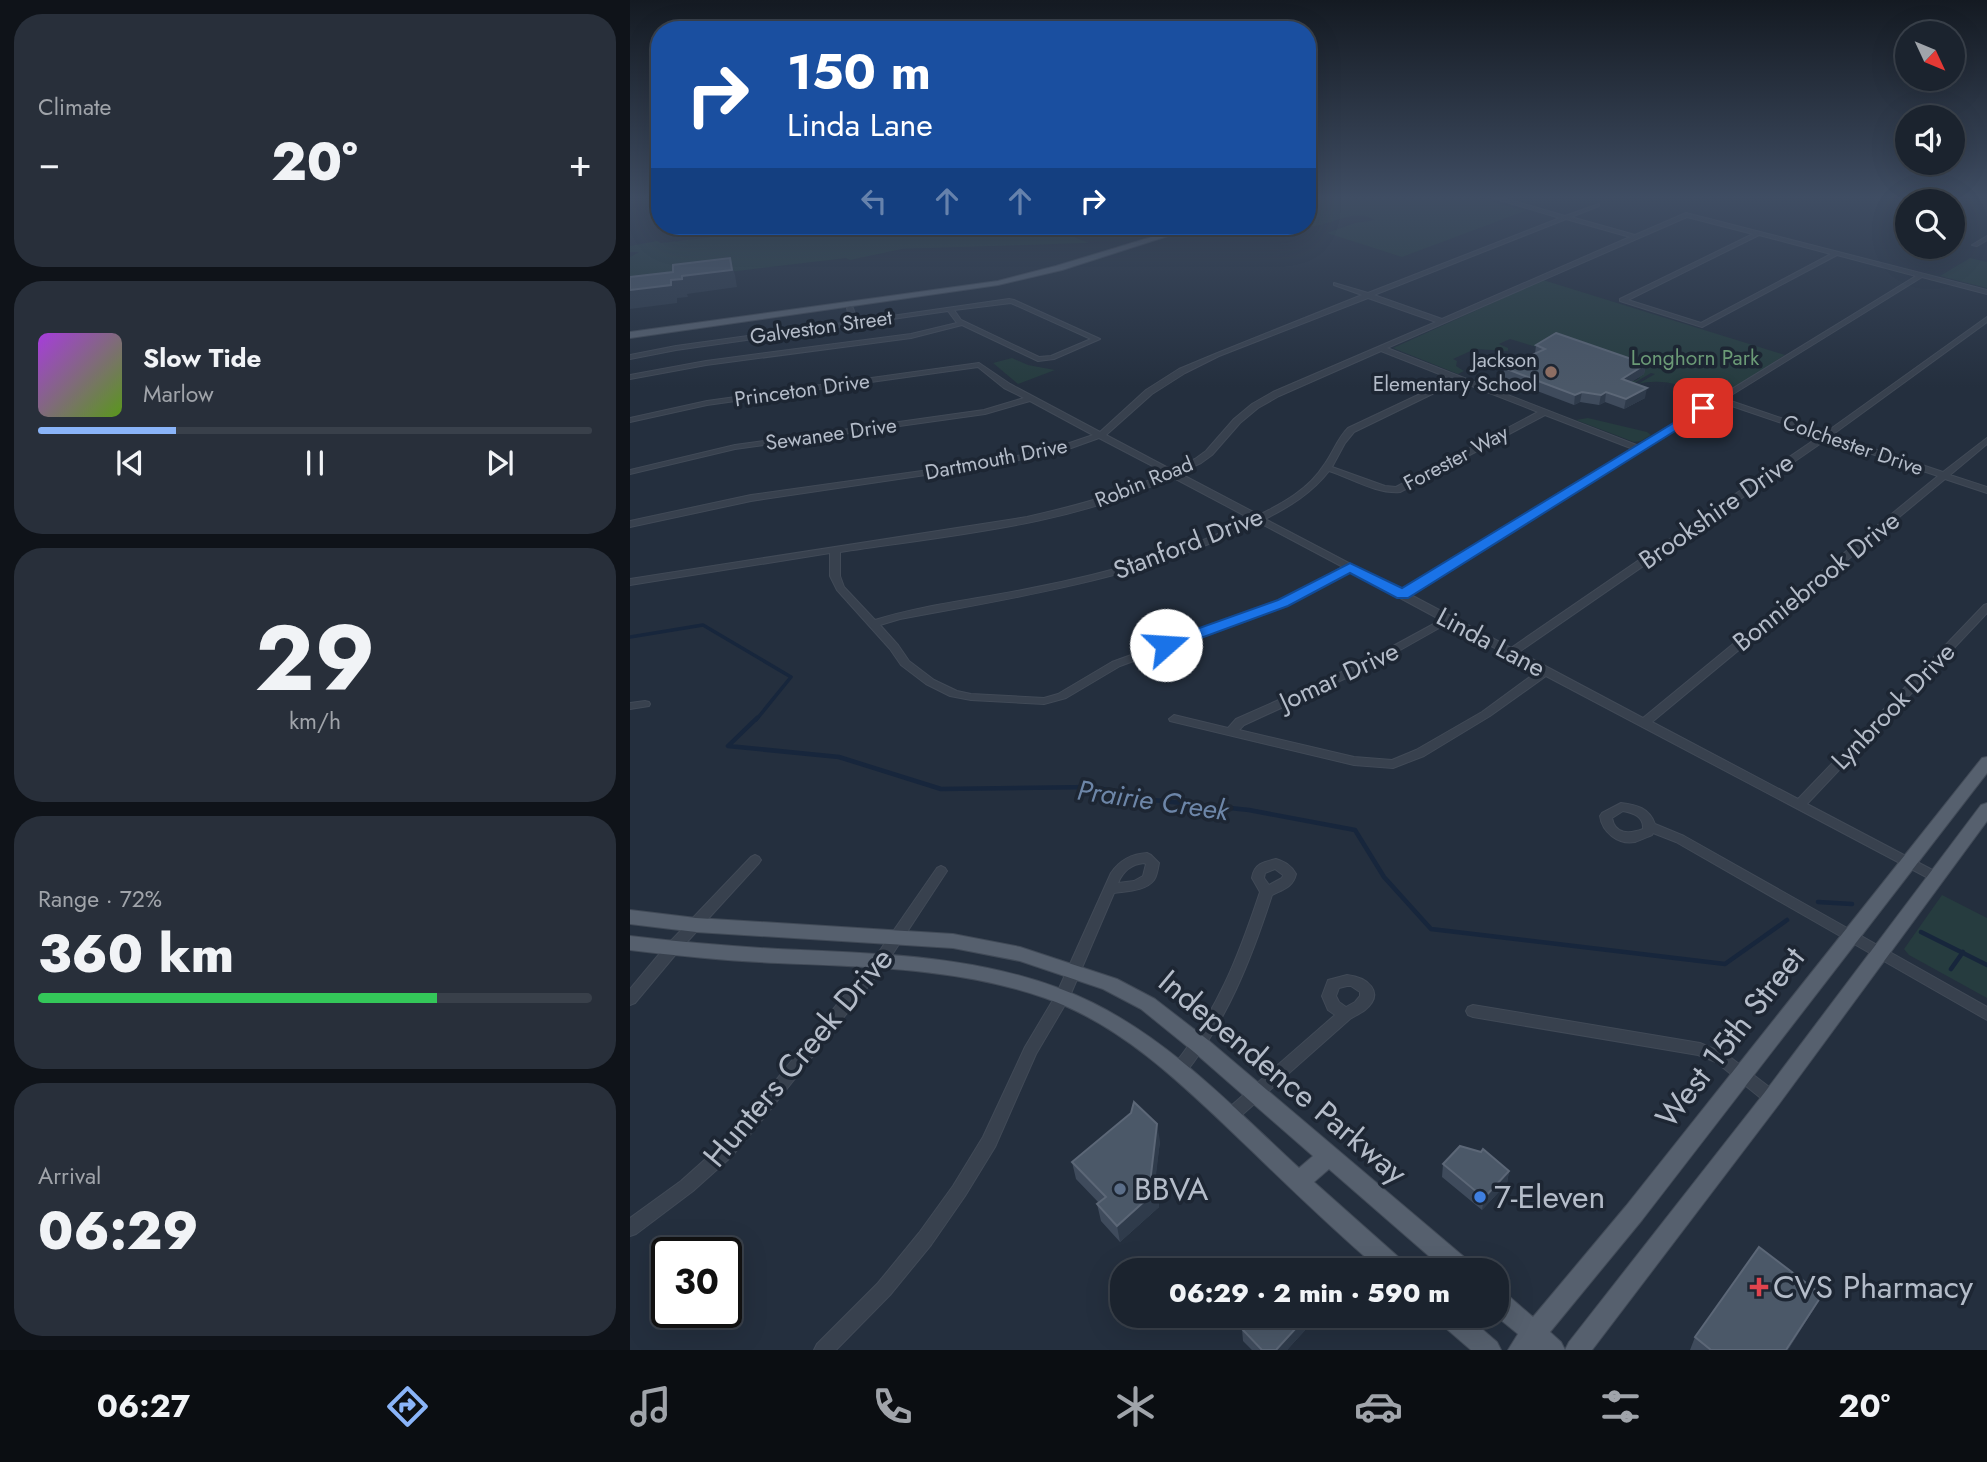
<!DOCTYPE html>
<meta charset="utf-8">
<style>
:root{--surface:#1b232e;--page:#282f3a;--text:#f1f3f6;--muted:#a0a4aa;--line:#39404a;--accent:#8ab4f8}
body{margin:0;font-family:Jost,sans-serif;background:var(--page);color:var(--text);height:100vh;display:flex;flex-direction:column;font-size:26px;white-space:nowrap}
*{box-sizing:border-box;margin:0}
p{font-size:23px;color:var(--muted)}
.icon{flex:none;width:38px;height:38px;fill:none;stroke:currentColor;stroke-width:2;stroke-linecap:round;stroke-linejoin:round}
.map{position:relative;flex:1;overflow:hidden}
.drawer{display:flex;flex-direction:column;gap:14px;padding:14px;background:#0f1319;width:630px}
.drawer>*{flex:none}
.hud{position:absolute;left:21px;top:21px;width:665px;height:214px;border-radius:28px;box-shadow:0 7px 28px #0002,0 0 0 2px var(--line);background:#1a4fa0;color:#fff;overflow:hidden}
.needle{width:46px;rotate:134deg}
.controls{position:absolute;left:1265px;top:21px;display:grid;gap:14px}
.controls a{display:grid;place-items:center;width:70px;height:70px;border-radius:50%;background:var(--surface);box-shadow:0 7px 28px #0002,0 0 0 2px var(--line);font-size:35px}
.speed{position:absolute;left:21px;top:1237px;display:flex;gap:14px;font-size:35px;font-weight:700;text-align:center}
.speed>*{display:grid;place-content:center;width:91px;height:91px;border-radius:50%;background:var(--surface);box-shadow:0 7px 28px #0002,0 0 0 2px var(--line);line-height:1}
.speed .limit{border:4px solid #111;border-radius:10px;background:#fff;color:#111}
.pin{position:absolute;display:grid;place-items:center;width:60px;height:60px;color:#fff;margin:-30px;border-radius:14px;box-shadow:0 4px 10px #0006}
.me{position:absolute;width:77px;margin:-38px;rotate:71deg;stroke-linejoin:round;filter:drop-shadow(0 0 5px #0008)}
.turn{display:flex;align-items:center;gap:24px;height:147px;padding:0 21px;font-size:32px}
.turn .icon{width:91px;height:91px;stroke-width:2.5}
.turn b{display:block;font-size:49px;line-height:60px}
.lanes{display:flex;align-items:center;height:66px;padding:0 21px;background:#0003;justify-content:center;gap:35px;direction:ltr}
.lanes .off{opacity:.35}
.big{font-size:52px;font-weight:800;line-height:1.1}
.drawer .card{flex:1;display:flex;flex-direction:column;justify-content:center;gap:10px;min-width:0;padding:0 24px;border-radius:28px;background:var(--page)}
.drawer .dial{align-items:center;gap:0}
.dial b{font-size:91px;line-height:1}
.song{display:flex;align-items:center;gap:21px}
.cover{width:84px;height:84px;border-radius:10px;background:linear-gradient(135deg,hsl(280 70% 55%),hsl(90 70% 35%))}
.played{height:7px;border-radius:4px;background:linear-gradient(90deg,var(--accent) 25%,var(--line) 25%)}
.keys{display:flex;justify-content:space-around;direction:ltr}
.heat{display:flex;justify-content:space-between;align-items:center;font-size:38px;direction:ltr}
.charge{height:10px;border-radius:5px;background:linear-gradient(90deg,#34c759 72%,var(--line) 0)}
.trip{position:absolute;left:480px;top:1258px;width:399px;height:70px;border-radius:28px;background:var(--surface);box-shadow:0 7px 28px #0002,0 0 0 2px var(--line);font-weight:800;line-height:70px;text-align:center}
.menu{display:flex;height:112px;justify-content:space-around;align-items:center;background:#0b0e12;color:var(--muted)}
.menu .icon{width:49px;height:49px}
.menu .active{color:var(--accent)}
.menu b{font-size:32px;color:var(--text)}
main{display:flex;flex:1;min-height:0}
.map>svg:first-child{display:block}
.green{fill:#263c3f}
.lines{fill:none;stroke-linecap:round;stroke-linejoin:round}
.stream-far1{stroke:#17263c;stroke-width:3.5}
.stream{stroke:#17263c;stroke-width:4.5}
.minor-casing{stroke:#414a57;stroke-width:2}
.major-casing{stroke:#414a57;stroke-width:2}
.minor{fill:#38414e;fill-rule:evenodd}
.major{fill:#56606e;fill-rule:evenodd}
.wall{fill:#3f4b5c}
.shaded-wall{fill:#2f3b4b}
.building{fill:#4b5868;stroke:#5c6777;stroke-width:2}
.route{fill:#1a73e8;stroke:#114b97;stroke-width:2}
.education-dot{fill:#8d6e63;stroke:#1d2633;stroke-width:2.5}
.service-dot{fill:#5c6f8a;stroke:#1d2633;stroke-width:2.5}
.shop-dot{fill:#3f7fe0;stroke:#1d2633;stroke-width:2.5}
.health-dot{fill:#e0444e;stroke:#1d2633;stroke-width:2.5}
.labels{text-anchor:middle;stroke-width:7;stroke-linejoin:round;paint-order:stroke}
.far-street-label{font-size:21px;fill:#b4bcc9;stroke:#1d2633}
.far-park-label{font-size:21px;fill:#6b9a76;stroke:#1d2633}
.far-poi-label{font-size:21px;fill:#b4bcc9;stroke:#1d2633;text-anchor:end}
.street-label{font-size:26px;fill:#b4bcc9;stroke:#1d2633}
.water-label{font-size:28px;font-style:italic;fill:#6d86a8;stroke:#1d2633}
.near-street-label{font-size:32px;fill:#b4bcc9;stroke:#1d2633}
.near-poi-label{font-size:32px;fill:#b4bcc9;stroke:#1d2633;text-anchor:start}
</style>
<main>
<section class="drawer">
<div class="card"><p>Climate</p>
<div class="heat"><a>−</a><b class="big">20°</b><a>+</a></div>
</div>
<div class="card">
<div class="song"><i class="cover"></i><div><b>Slow Tide</b><p>Marlow</p></div></div>
<div class="played"></div>
<div class="keys"><svg class="icon" aria-label="previous" viewBox="0 0 24 24"><path d="M18 5L8 12l10 7zM5 5v14"/></svg><svg class="icon" aria-label="pause" viewBox="0 0 24 24"><path d="M8 5v14M16 5v14"/></svg><svg class="icon" aria-label="next" viewBox="0 0 24 24"><path d="M6 5l10 7-10 7zM19 5v14"/></svg></div>
</div>
<div class="card dial"><b>29</b><p>km/h</p></div>
<div class="card"><p>Range · 72%</p><b class="big">360 km</b><div class="charge"></div></div>
<div class="card"><p>Arrival</p><b class="big">06:29</b></div>
</section>
<div class="map">
<svg width="1357" height="1350" viewBox="0 0 1357 1350">
<rect width="100%" height="100%" fill="#242f3e"/>
<path class="green" d="M677,198H850L895,211L772,257L697,233L725,223L744,220C723,206 695,230 674,226H677Z
M252,226H416L459,243L272,249L220,260L216,258L0,284V257L9,252H0V246L27,241L31,243L92,236Z
M1340,258L1357,262V288L1310,276Z
M913,280L1155,355C1136,367 1081,407 1063,403L1065,396C1051,380 1023,380 1008,384L1025,374L1021,373L1004,383L997,379L1005,381L1010,378L880,339L869,344L878,348V351L845,349L823,359L827,361L826,366L834,371L828,374L763,348Z
M382,358L398,365L425,370L388,384L363,363Z
M958,418L1017,432L1021,435L1011,441L1004,442L946,420Z
M1312,895L1357,918V998L1279,955L1274,949Z"/>
<g class="lines">
<path class="stream-far1" d="M0,637L73,625L161,677L126,720"/>
<path class="stream" d="M127,718L98,746L209,757L311,789L463,787L523,800L619,810L725,830L754,877L801,929L1095,964L1157,920
M1188,902L1222,904
M1291,932L1357,965
M1321,969L1333,952"/>
<defs>
<path id="minor" d="M863,198H873L935,216L969,204V206L941,217L1005,235L1056,213L1357,290V294L1292,277L1095,399L1195,433L1357,317V322L1202,435L1313,472L1357,438V444L1320,475L1357,487V493L1315,479L1022,722L1168,799L1354,605L1357,604V613L1177,804L1310,874L1312,877L1310,880L1306,882L1302,880L916,676L860,716L794,756L763,768L724,765L540,721L539,719L544,715L598,728L606,719L732,663L811,620L720,571L656,605L490,666L436,698L414,704L341,700L320,696L296,684L271,665L260,649L207,590L200,576V553L0,585V579L397,517C445,506 491,494 536,473L469,438L430,452L363,465L121,501L0,527V521L121,495L363,461L425,448L463,435L400,401L355,414L105,449L0,474V470L105,445L354,410L394,398L374,388L348,367L77,405L0,422V418L77,401L349,363L380,384L470,432L516,390L549,369L585,354L732,295L704,285V283L738,293L930,218ZM1057,217L1123,234L990,299V301L1072,327L1207,255L1286,276L1009,446L757,348ZM936,219L1000,237L812,319L744,295ZM1129,235L1201,254L1071,323L998,300ZM738,298L806,322L643,392L622,404L604,419L576,451L565,459L542,470L476,435L522,394L555,373L589,356ZM751,351L822,379L718,428C707,439 703,453 694,465C679,489 653,503 629,515L549,473L571,463L582,455L610,423L628,408L649,396ZM829,381L908,412L766,487L755,486L702,467L715,443L724,432ZM1090,402L1190,436L881,648L779,594ZM915,415L1003,449L772,591L635,519C659,507 682,493 699,471C721,478 746,494 770,492ZM1197,439L1308,476L1013,718L889,652ZM542,477L621,519C552,553 478,573 402,588C350,599 296,604 245,620L214,587L210,576V552C321,535 439,526 542,477ZM628,522L713,567L650,601L482,662L428,694L414,698L341,694L327,691L304,680L279,661L268,645L250,625L270,619C392,596 516,578 628,522ZM818,623L908,671L852,712L786,750L762,760L724,757L609,730L614,725L740,667Z
M1357,236V240L1347,246L1342,245Z
M379,299L384,300L470,339L424,359L408,361L332,325L281,338L76,365L0,379V375L76,361L281,334L327,323L318,311L46,350L0,359V355L46,346L220,322L217,308L220,306L223,308L227,321ZM381,303L461,339L421,356L409,357L331,320L324,310Z
M15,701L19,702L20,704L19,706L0,709V703Z
M991,803C1007,805 1019,808 1025,824L1054,836L1357,1007V1020L1046,842L1023,833L1022,835C1017,837 1011,840 1005,842C988,845 972,832 970,816L972,813ZM993,811C1004,813 1014,817 1013,829C1000,834 985,835 982,818Z
M517,853L521,855L529,863C528,868 527,876 524,880C516,891 496,891 484,893L439,998L406,1054L365,1147L335,1196L301,1245L260,1295L206,1350H184L187,1344L248,1283L289,1233L323,1186L353,1137L395,1047L426,995L481,873C490,860 501,854 517,853ZM514,863L516,864L513,876L504,881L488,883C493,871 502,864 514,863Z
M125,855L129,857L131,860L129,863L46,954L5,1003L0,1005V989L36,946L121,857Z
M646,859C655,862 661,865 666,874C663,887 654,889 642,895C621,960 597,1021 553,1076L548,1077L543,1076L541,1071L543,1066C587,1012 608,958 630,892L622,878C624,864 633,862 646,859ZM645,869L653,875L652,878L639,885L634,878L635,873Z
M311,866L315,868L317,871L315,874L256,964L128,1125L101,1157L63,1191L6,1234L0,1236V1218L51,1181L89,1147L118,1115L246,956L307,868Z
M717,975C737,977 756,992 735,1010C731,1013 725,1016 720,1019L604,1122L599,1124L594,1122L591,1117L594,1112L705,1015L698,1010L692,996L698,980ZM717,986H721L730,992V996L725,1002L716,1007L709,1002L706,996L709,988Z
M843,1005L1070,1043L1096,1054L1147,1093L1150,1098L1147,1103L1142,1105L1137,1103L1086,1062L1068,1055L843,1017L838,1015L836,1011L838,1007Z"/>
<path id="major" d="M558,226H569L432,270L368,285L0,338V332L368,281L426,266Z
M1357,757V773L1012,1220L920,1332L931,1342L935,1350H878L888,1334L866,1316V1289L874,1292L903,1317L996,1206L1352,758Z
M1357,803V821L1149,1104L962,1350H935L939,1342L1135,1092L1351,805Z
M0,910L66,918L323,934L390,947L487,979L525,999L578,1040L840,1262L843,1270H815L699,1169L684,1182L774,1262L777,1270H750C706,1232 664,1192 622,1151C561,1093 496,1026 415,998C330,968 237,967 148,963C98,961 49,956 0,950V936C49,942 98,946 148,949C254,954 366,955 463,1003C542,1042 605,1109 669,1168L683,1156L564,1052L511,1009L473,989L390,961L323,948L66,932L0,924Z
M807,1316H837L867,1342L871,1350H841L811,1324Z"/>
</defs>
<use href="#minor" class="minor-casing"/>
<use href="#major" class="major-casing"/>
<use href="#minor" class="minor"/>
<use href="#major" class="major"/>
</g>
<path class="wall" d="M906,345L1016,364L1014,374L1001,382L1015,398L994,409L975,402L969,405L950,402L944,405L873,378L874,368L905,354Z
M530,1141L524,1187L527,1190L529,1207L490,1242L471,1221L467,1204L469,1203L446,1179L442,1162Z
M813,1164L879,1171L877,1183L852,1210L812,1177Z
M1192,1295L1183,1310L1158,1350H1060L1065,1337Z
M688,1316L657,1350H622L613,1341L612,1329Z"/>
<path class="shaded-wall" d="M100,258L105,275L107,287L57,294L58,297L47,298V303L0,309V290L52,276Z
M1016,364L1014,374L990,389L992,379Z
M1017,388L1015,398L994,409L996,399Z
M952,392L950,402L944,405L945,395Z
M976,392L975,402L969,405L971,395Z
M527,1124L530,1141L524,1193L527,1190L529,1207L490,1242L487,1226L520,1183Z
M879,1171L877,1183L852,1210L854,1198Z
M1192,1295L1183,1310L1158,1350H1156Z
M677,1316H688L657,1350H646Z"/>
<path class="building" d="M100,258L102,270L52,276V279L41,280V285L0,290V277L43,272V265Z
M926,333L1016,364L992,379L1017,388L996,399L976,392L971,395L952,392L945,395L874,368L915,349L906,345Z
M504,1102L527,1124L520,1183L527,1190L487,1226L467,1204L476,1197L442,1162L501,1113Z
M830,1146L851,1152L853,1149L879,1171L854,1198L813,1164Z
M1129,1247L1192,1295L1156,1350H1081L1065,1337Z
M673,1265L680,1270H668Z
M624,1316H677L646,1350H632L612,1329Z"/>
<linearGradient id="sky" x2="0" y2="1"><stop stop-color="#141a22"/><stop offset="0.51" stop-color="#3f4d63"/><stop offset="1" stop-color="#3f4d63" stop-opacity="0"/></linearGradient>
<rect width="1357" height="387" fill="url(#sky)"/>
<path class="route" d="M1073,405L1077,406V411L778,598H767L720,573L658,606L541,649H530L528,645L530,642L648,600L720,563L772,588Z"/>
<circle class="education-dot" cx="921" cy="372" r="7"/>
<circle class="service-dot" cx="490" cy="1189" r="7"/>
<circle class="shop-dot" cx="850" cy="1197" r="7"/>
<path class="health-dot" d="M1125.5 1276.5h7v7h7v7h-7v7h-7v-7h-7v-7h7z"/>
<g class="labels">
<g class="far-street-label">
<text transform="translate(191 327) rotate(-8)" y="7">Galveston Street</text>
<text transform="translate(172 390) rotate(-8)" y="7">Princeton Drive</text>
<text transform="translate(201 434) rotate(-8)" y="7">Sewanee Drive</text>
<text transform="translate(1223 445) rotate(19)" y="7">Colchester Drive</text>
<text transform="translate(826 458) rotate(-28)" y="7">Forester Way</text>
<text transform="translate(366 459) rotate(-11)" y="7">Dartmouth Drive</text>
<text transform="translate(514 482) rotate(-22)" y="7">Robin Road</text>
</g>
<g class="far-park-label">
<text x="1065" y="365">Longhorn Park</text>
</g>
<g class="far-poi-label">
<text x="907" y="367">Jackson<tspan x="907" dy="24">Elementary School</tspan></text>
</g>
<g class="street-label">
<text transform="translate(1086 511) rotate(-35)" y="9">Brookshire Drive</text>
<text transform="translate(558 543) rotate(-21)" y="9">Stanford Drive</text>
<text transform="translate(1186 581) rotate(-39)" y="9">Bonniebrook Drive</text>
<text transform="translate(861 642) rotate(28)" y="9">Linda Lane</text>
<text transform="translate(709 676) rotate(-25)" y="9">Jomar Drive</text>
<text transform="translate(1263 706) rotate(-46)" y="9">Lynbrook Drive</text>
</g>
<g class="water-label">
<text transform="translate(523 800) rotate(8)" y="10">Prairie Creek</text>
</g>
<g class="near-street-label">
<text transform="translate(1100 1037) rotate(-52)" y="11">West 15th Street</text>
<text transform="translate(168 1057) rotate(-50)" y="11">Hunters Creek Drive</text>
<text transform="translate(653 1077) rotate(40)" y="11">Independence Parkway</text>
</g>
<g class="near-poi-label">
<text x="504" y="1200">BBVA</text>
<text x="864" y="1208">7-Eleven</text>
<text x="1143" y="1298">CVS Pharmacy</text>
</g>
</g>
</svg>
<div class="controls">
<a><svg class="needle" viewBox="-14 -14 28 28"><path d="M0-13l5 13h-10z" fill="#e53935"/><path d="M0 13l5-13h-10z" fill="#a0a4aa"/></svg></a>
<a><svg class="icon" aria-label="sound" viewBox="0 0 24 24"><path d="M4 9h4l5-4v14l-5-4H4zM17 9q2 3 0 6"/></svg></a>
<a><svg class="icon" aria-label="search" viewBox="0 0 24 24"><circle cx="10" cy="10" r="6"/><path d="M15 15l6 6"/></svg></a>
</div>
<div class="speed"><div class="limit">30</div></div>
<div class="pin" style="left:1073px;top:408px;background:#d93025"><svg class="icon" aria-label="arrive" viewBox="0 0 24 24"><path d="M6 21V4h12l-3 4 3 4H6"/></svg></div>
<svg class="me" style="left:536px;top:645px" viewBox="-20 -20 40 40"><circle r="19" fill="#fff"/><path d="M0-13L10 11 0 6-10 11z" fill="#1a73e8"/></svg>
<div class="trip">06:29 · 2 min · 590 m</div>
<div class="hud">
<div class="turn"><svg class="icon" aria-label="right" viewBox="0 0 24 24"><path d="M7 20v-9h11M14 6l5 5-5 5"/></svg><div><b>150 m</b>Linda Lane</div></div>
<div class="lanes"><svg class="icon off" aria-label="left" viewBox="0 0 24 24"><path d="M17 20v-9H6M10 6l-5 5 5 5"/></svg><svg class="icon off" aria-label="ahead" viewBox="0 0 24 24"><path d="M12 20V5M6 11l6-6 6 6"/></svg><svg class="icon off" aria-label="ahead" viewBox="0 0 24 24"><path d="M12 20V5M6 11l6-6 6 6"/></svg><svg class="icon" aria-label="right" viewBox="0 0 24 24"><path d="M7 20v-9h11M14 6l5 5-5 5"/></svg></div>
</div>
</div>
</main>
<nav class="menu">
<b>06:27</b>
<svg class="icon active" aria-label="directions" viewBox="0 0 24 24"><path d="M12 3l9 9-9 9-9-9zM9 14v-3h6M13 9l2 2-2 2"/></svg>
<svg class="icon" aria-label="music" viewBox="0 0 24 24"><path d="M9 18V5l10-2v13"/><circle cx="6" cy="18" r="3"/><circle cx="16" cy="16" r="3"/></svg>
<svg class="icon" aria-label="phone" viewBox="0 0 24 24"><path d="M5 4h4l2 5-3 2q2 4 5 5l2-3 5 2v4C11 20 4 13 5 4z"/></svg>
<svg class="icon" aria-label="climate" viewBox="0 0 24 24"><path d="M12 3v18M4 7l16 10M4 17L20 7"/></svg>
<svg class="icon" aria-label="car" viewBox="0 0 24 24"><path d="M5 17H2v-5l4-1 3-4h7l3 4 3 1v5h-3M9 17h6M6 11h13"/><circle cx="7" cy="17" r="2"/><circle cx="17" cy="17" r="2"/></svg>
<svg class="icon" aria-label="filters" viewBox="0 0 24 24"><path d="M4 7h16M4 17h16"/><circle cx="9" cy="7" r="2"/><circle cx="15" cy="17" r="2"/></svg>
<b>20°</b>
</nav>
